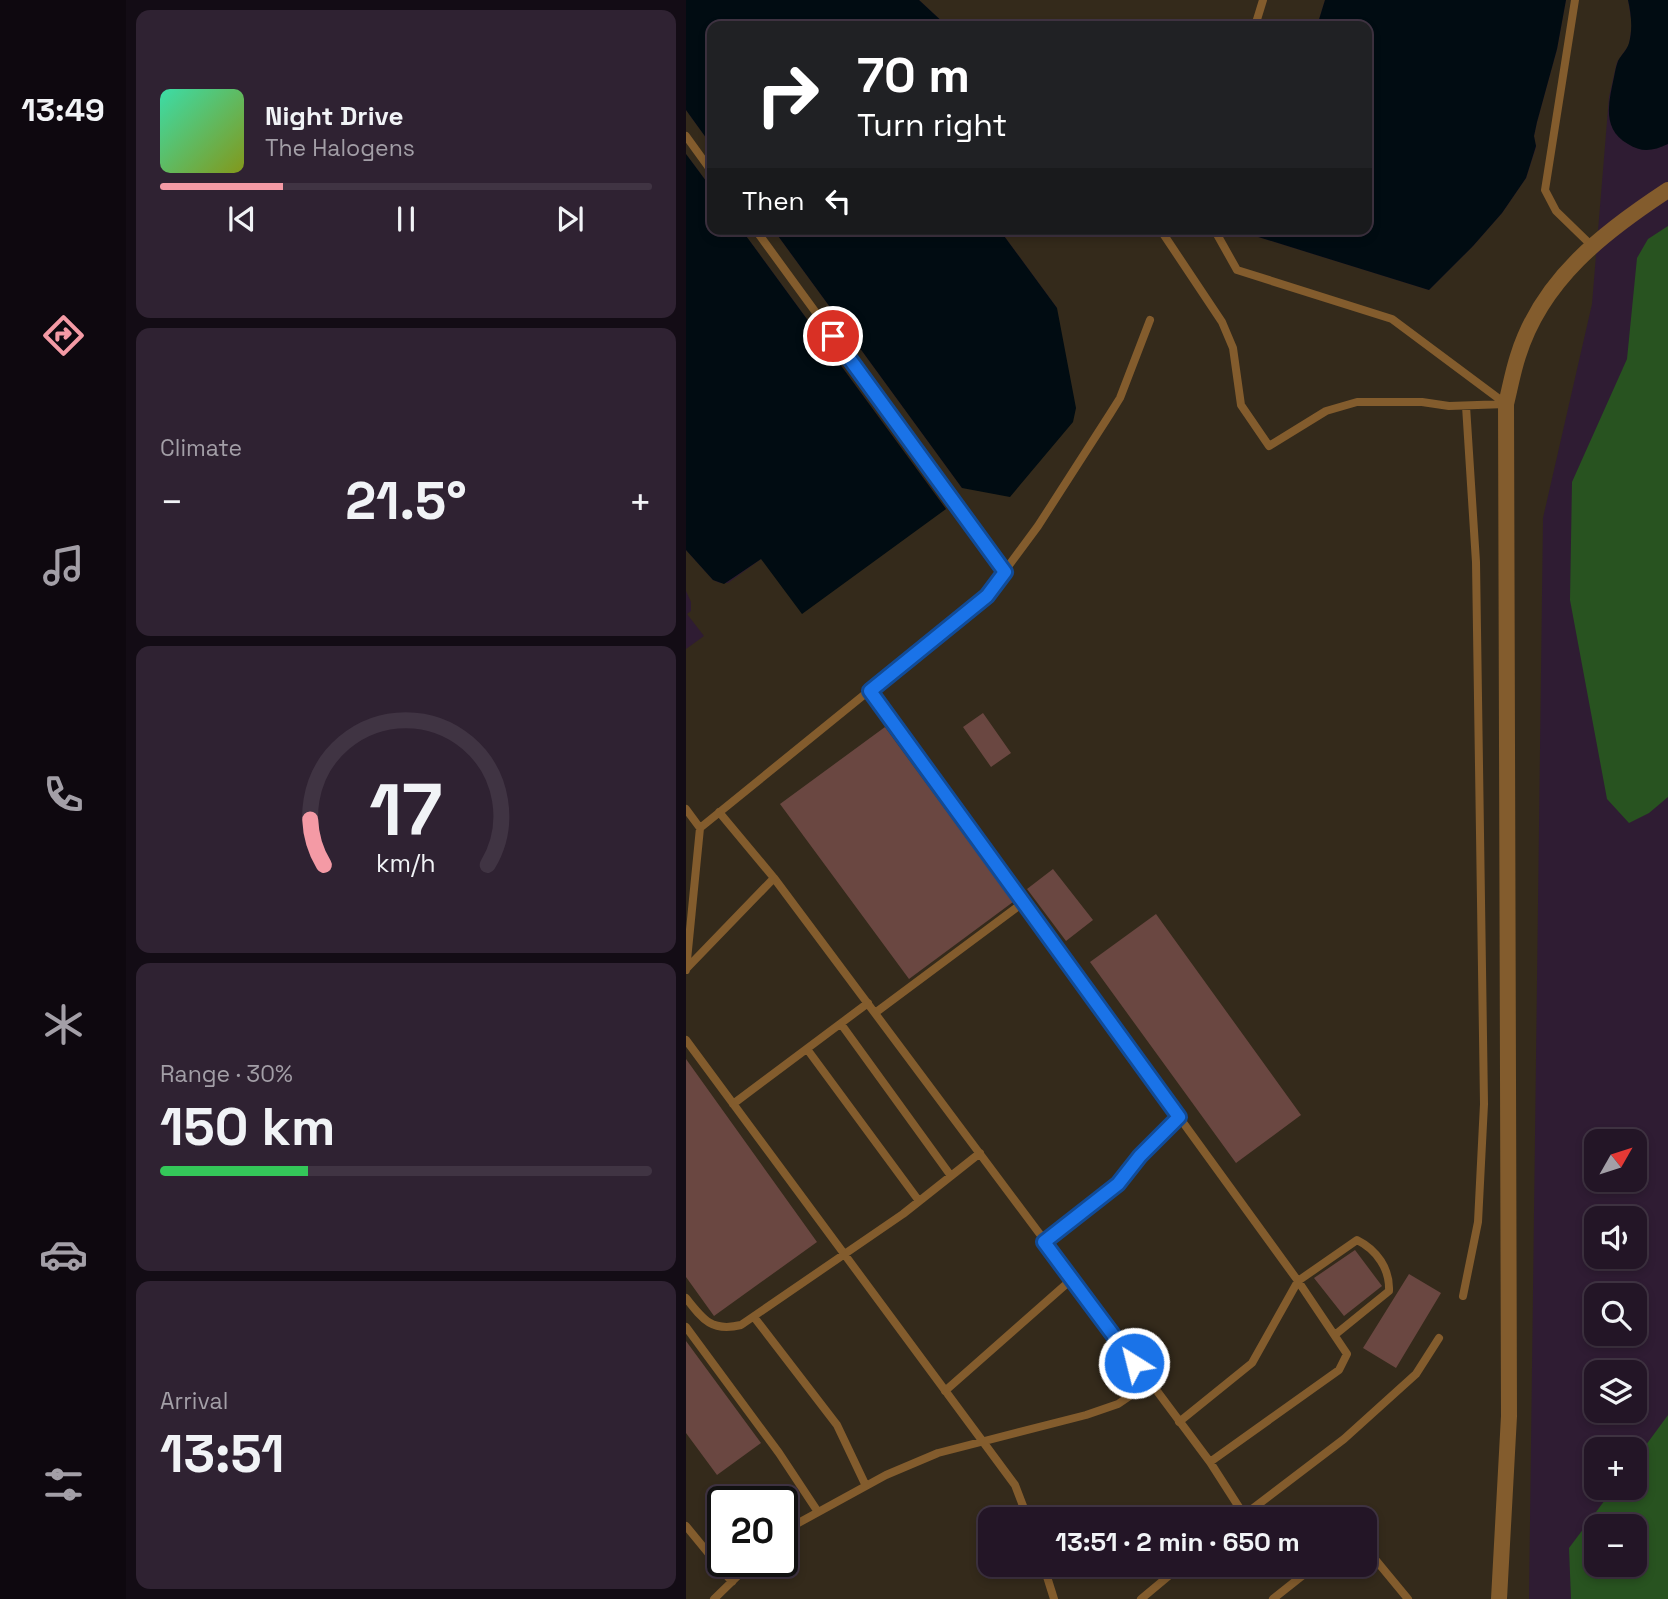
<!DOCTYPE html>
<meta charset="utf-8">
<style>
:root{--surface:#231526;--page:#2f2232;--text:#f1f3f6;--muted:#a39fa7;--line:#403443;--accent:#f49aa5}
body{margin:0;font-family:"Space Grotesk",sans-serif;background:var(--page);color:var(--text);height:100vh;display:flex;flex-direction:column;font-size:26px;white-space:nowrap}
*{box-sizing:border-box;margin:0}
p{font-size:23px;color:var(--muted)}
.icon{flex:none;width:38px;height:38px;fill:none;stroke:currentColor;stroke-width:2;stroke-linecap:round;stroke-linejoin:round}
.map{position:relative;flex:1;overflow:hidden}
.panel{display:flex;flex-direction:column;gap:10px;padding:10px;background:#130c15;width:560px}
.panel>*{flex:none}
.top-card{position:absolute;left:21px;top:21px;width:665px;height:214px;border-radius:14px;box-shadow:0 4px 10px #0003,0 0 0 2px var(--line);background:#202124;color:#fff;overflow:hidden}
.needle{width:46px;rotate:51deg}
.tools{position:absolute;left:898px;top:1129px;display:grid;gap:14px}
.tools a{display:grid;place-items:center;width:63px;height:63px;border-radius:14px;background:var(--surface);box-shadow:0 4px 10px #0003,0 0 0 2px var(--line);font-size:35px}
.speed{position:absolute;left:21px;top:1486px;display:flex;gap:14px;font-size:35px;font-weight:700;text-align:center}
.speed>*{display:grid;place-content:center;width:91px;height:91px;border-radius:50%;background:var(--surface);box-shadow:0 4px 10px #0003,0 0 0 2px var(--line);line-height:1}
.speed .limit{border:4px solid #111;border-radius:10px;background:#fff;color:#111}
.pin{position:absolute;display:grid;place-items:center;width:60px;height:60px;color:#fff;margin:-30px;border:4px solid #fff;border-radius:50%;box-shadow:0 2px 7px #0007}
.me{position:absolute;width:77px;margin:-38px;rotate:324deg;stroke-linejoin:round;filter:drop-shadow(0 0 5px #0008)}
.turn{display:flex;align-items:center;gap:24px;height:147px;padding:0 35px;font-size:32px}
.turn .icon{width:91px;height:91px;stroke-width:2.5}
.turn b{display:block;font-size:49px;line-height:60px}
.then{display:flex;align-items:center;height:66px;padding:0 35px;background:#0003;gap:14px;font-size:26px}
.big{font-size:52px;font-weight:700;line-height:1.1}
.panel .widget{flex:1;display:flex;flex-direction:column;justify-content:center;gap:10px;min-width:0;padding:0 24px;border-radius:14px;background:var(--page)}
.panel .dial{align-items:center;gap:0}
.dial svg{height:182px;overflow:visible;fill:none;stroke:var(--line);stroke-width:7;stroke-linecap:round;text-anchor:middle}
.dial text{fill:var(--text);stroke:none}
.song{display:flex;align-items:center;gap:21px}
.cover{width:84px;height:84px;border-radius:10px;background:linear-gradient(135deg,hsl(160 70% 55%),hsl(70 70% 35%))}
.played{height:7px;border-radius:4px;background:linear-gradient(90deg,var(--accent) 25%,var(--line) 25%)}
.keys{display:flex;justify-content:space-around;direction:ltr}
.heat{display:flex;justify-content:space-between;align-items:center;font-size:38px;direction:ltr}
.charge{height:10px;border-radius:5px;background:linear-gradient(90deg,#34c759 30%,var(--line) 0)}
.trip{position:absolute;left:292px;top:1507px;width:399px;height:70px;border-radius:14px;background:var(--surface);box-shadow:0 4px 10px #0003,0 0 0 2px var(--line);font-weight:700;line-height:70px;text-align:center}
main{display:flex;flex:1;min-height:0}
.tab-bar{display:flex;flex-direction:column;width:126px;justify-content:space-around;align-items:center;background:#0e080f;color:var(--muted)}
.tab-bar .icon{width:49px;height:49px}
.tab-bar .on{color:var(--accent)}
.tab-bar b{font-size:32px;color:var(--text)}
.map>svg:first-child{display:block}
.industrial{fill:#342a1b;fill-rule:evenodd}
.green{fill:#285320;fill-rule:evenodd}
.water{fill:#010c12}
.building{fill:#6a4741}
.lines{fill:none;stroke-linecap:round;stroke-linejoin:round}
.service{stroke:#835c2d;stroke-width:8}
.minor{stroke:#835c2d;stroke-width:16}
.route-casing{stroke:#114b97;stroke-width:18}
.route{stroke:#1a73e8;stroke-width:12}
</style>
<main>
<nav class="tab-bar">
<b>13:49</b>
<svg class="icon on" aria-label="directions" viewBox="0 0 24 24"><path d="M12 3l9 9-9 9-9-9zM9 14v-3h6M13 9l2 2-2 2"/></svg>
<svg class="icon" aria-label="music" viewBox="0 0 24 24"><path d="M9 18V5l10-2v13"/><circle cx="6" cy="18" r="3"/><circle cx="16" cy="16" r="3"/></svg>
<svg class="icon" aria-label="phone" viewBox="0 0 24 24"><path d="M5 4h4l2 5-3 2q2 4 5 5l2-3 5 2v4C11 20 4 13 5 4z"/></svg>
<svg class="icon" aria-label="climate" viewBox="0 0 24 24"><path d="M12 3v18M4 7l16 10M4 17L20 7"/></svg>
<svg class="icon" aria-label="car" viewBox="0 0 24 24"><path d="M5 17H2v-5l4-1 3-4h7l3 4 3 1v5h-3M9 17h6M6 11h13"/><circle cx="7" cy="17" r="2"/><circle cx="17" cy="17" r="2"/></svg>
<svg class="icon" aria-label="filters" viewBox="0 0 24 24"><path d="M4 7h16M4 17h16"/><circle cx="9" cy="7" r="2"/><circle cx="15" cy="17" r="2"/></svg>
</nav>
<section class="panel">
<div class="widget">
<div class="song"><i class="cover"></i><div><b>Night Drive</b><p>The Halogens</p></div></div>
<div class="played"></div>
<div class="keys"><svg class="icon" aria-label="previous" viewBox="0 0 24 24"><path d="M18 5L8 12l10 7zM5 5v14"/></svg><svg class="icon" aria-label="pause" viewBox="0 0 24 24"><path d="M8 5v14M16 5v14"/></svg><svg class="icon" aria-label="next" viewBox="0 0 24 24"><path d="M6 5l10 7-10 7zM19 5v14"/></svg></div>
</div>
<div class="widget"><p>Climate</p>
<div class="heat"><a>−</a><b class="big">21.5°</b><a>+</a></div>
</div>
<div class="widget dial"><svg viewBox="0 0 100 80">
<path d="M14 69A42 42 0 1 1 86 69"/>
<path d="M14 69A42 42 0 0 1 8 49" stroke="#f49aa5"/>
<text x="50" y="56" font-size="32" font-weight="700">17</text>
<text x="50" y="72" font-size="11">km/h</text>
</svg></div>
<div class="widget"><p>Range · 30%</p><b class="big">150 km</b><div class="charge"></div></div>
<div class="widget"><p>Arrival</p><b class="big">13:51</b></div>
</section>
<div class="map">
<svg width="982" height="1599" viewBox="0 0 982 1599">
<rect width="100%" height="100%" fill="#2f1c33"/>
<path class="industrial" d="M233,0H639L631,26H261Z
M880,0H942L946,24L943,45L931,62L923,97L906,304L857,518L843,1599H0V649L18,636L1,614L5,611V602L0,591V550L27,580L34,583H42L75,559L260,509L55,229H87L276,488L371,308L313,229H567L566,235L743,290L787,246L816,213L840,178L850,147L848,136L851,122L871,49ZM37,1502H96V1561H37ZM304,1519H679V1564H304Z
M0,110L26,146V189L0,154Z"/>
<path class="green" d="M982,226V797L963,813L943,823L921,799L884,600L886,482L941,359L951,258L962,239Z
M982,1415V1599H885L883,1548L928,1488H948L949,1460ZM910,1526H948V1564H910Z"/>
<path class="water" d="M0,0H233L261,26H26V146L0,110Z
M639,0H880L871,49L851,122L848,136L850,146L840,178L816,213L787,246L743,290L566,235L567,229H681V26H631Z
M942,0H982V144C967,151 956,153 942,144C915,129 923,101 928,77C929,72 930,66 932,61C935,55 941,50 943,43C947,29 945,13 942,0Z
M0,154L26,189V229H55L260,509L116,614L75,559L38,584L27,580L0,550Z
M87,229H313L371,308L390,408L387,422L324,497L276,488Z"/>
<path class="building" d="M297,713L325,753L305,767L277,727Z
M199,727L327,902L223,979L94,804Z
M367,869L407,920L380,941L341,889Z
M470,914L615,1115L550,1163L404,962Z
M0,1059L131,1242L28,1316L0,1277Z
M669,1250L696,1286L658,1316L628,1278Z
M723,1274L755,1293L710,1368L677,1348Z
M0,1341L75,1443L31,1475L0,1433Z"/>
<g class="lines">
<path class="service" d="M889,0L859,190L870,211L905,245
M569,26L577,0
M0,136L26,172
M69,229L319,572
M474,229L536,322L547,348L555,405L583,446L640,411L671,402H736L763,406L820,404
M528,229L551,270L706,319L820,404
M184,691L612,1281L661,1354L653,1370L524,1462
M0,809L14,828L0,970
M33,812L88,878L524,1462L558,1515
M14,828L301,595L352,526L424,414L434,398L464,320
M0,969L88,878
M189,1013L338,902
M155,1024L265,1176
M0,1040L329,1485L342,1519
M121,1049L233,1201
M47,1104L182,1003
M358,1242L432,1184L454,1156L493,1117
M777,1296L792,1222L798,1104L790,562L780,406
M0,1298C17,1320 26,1332 55,1325L217,1214L294,1153
M68,1317L151,1425L180,1486
M0,1327L93,1453L132,1512
M259,1391L386,1279
M493,1422L566,1363L612,1281L671,1240C691,1250 704,1269 703,1291L650,1334
M553,1519L658,1439L730,1374L753,1338
M0,1526L46,1582
M96,1534L105,1527L200,1475L252,1453L400,1415L432,1404L463,1383
M679,1547L722,1599
M357,1564L368,1599
M28,1599L67,1561
M455,1599L497,1564
M587,1599L631,1564"/>
<path class="minor" d="M813,1599L823,1416L820,404C824,388 827,371 832,356C856,279 918,232 982,190"/>
</g>
<g class="lines">
<defs>
<path id="route" d="M147,336L319,572L301,596L184,691L493,1117L454,1156L432,1184L358,1242L448,1363"/>
</defs>
<use href="#route" class="route-casing"/>
<use href="#route" class="route"/>
</g>
</svg>
<div class="tools">
<a><svg class="needle" viewBox="-14 -14 28 28"><path d="M0-13l5 13h-10z" fill="#e53935"/><path d="M0 13l5-13h-10z" fill="#a39fa7"/></svg></a>
<a><svg class="icon" aria-label="sound" viewBox="0 0 24 24"><path d="M4 9h4l5-4v14l-5-4H4zM17 9q2 3 0 6"/></svg></a>
<a><svg class="icon" aria-label="search" viewBox="0 0 24 24"><circle cx="10" cy="10" r="6"/><path d="M15 15l6 6"/></svg></a>
<a><svg class="icon" aria-label="layers" viewBox="0 0 24 24"><path d="M12 4l9 5-9 5-9-5zM3 14l9 5 9-5"/></svg></a>
<a>+</a>
<a>−</a>
</div>
<div class="speed"><div class="limit">20</div></div>
<div class="pin" style="left:147px;top:336px;background:#d93025"><svg class="icon" aria-label="arrive" viewBox="0 0 24 24"><path d="M6 21V4h12l-3 4 3 4H6"/></svg></div>
<svg class="me" style="left:448px;top:1363px" viewBox="-20 -20 40 40"><circle r="17" fill="#1a73e8" stroke="#fff" stroke-width="3"/><path d="M0-11L8 9 0 5-8 9z" fill="#fff"/></svg>
<div class="trip">13:51 · 2 min · 650 m</div>
<div class="top-card">
<div class="turn"><svg class="icon" aria-label="right" viewBox="0 0 24 24"><path d="M7 20v-9h11M14 6l5 5-5 5"/></svg><div><b>70 m</b>Turn right</div></div>
<div class="then">Then<svg class="icon" aria-label="left" viewBox="0 0 24 24"><path d="M17 20v-9H6M10 6l-5 5 5 5"/></svg></div>
</div>
</div>
</main>
